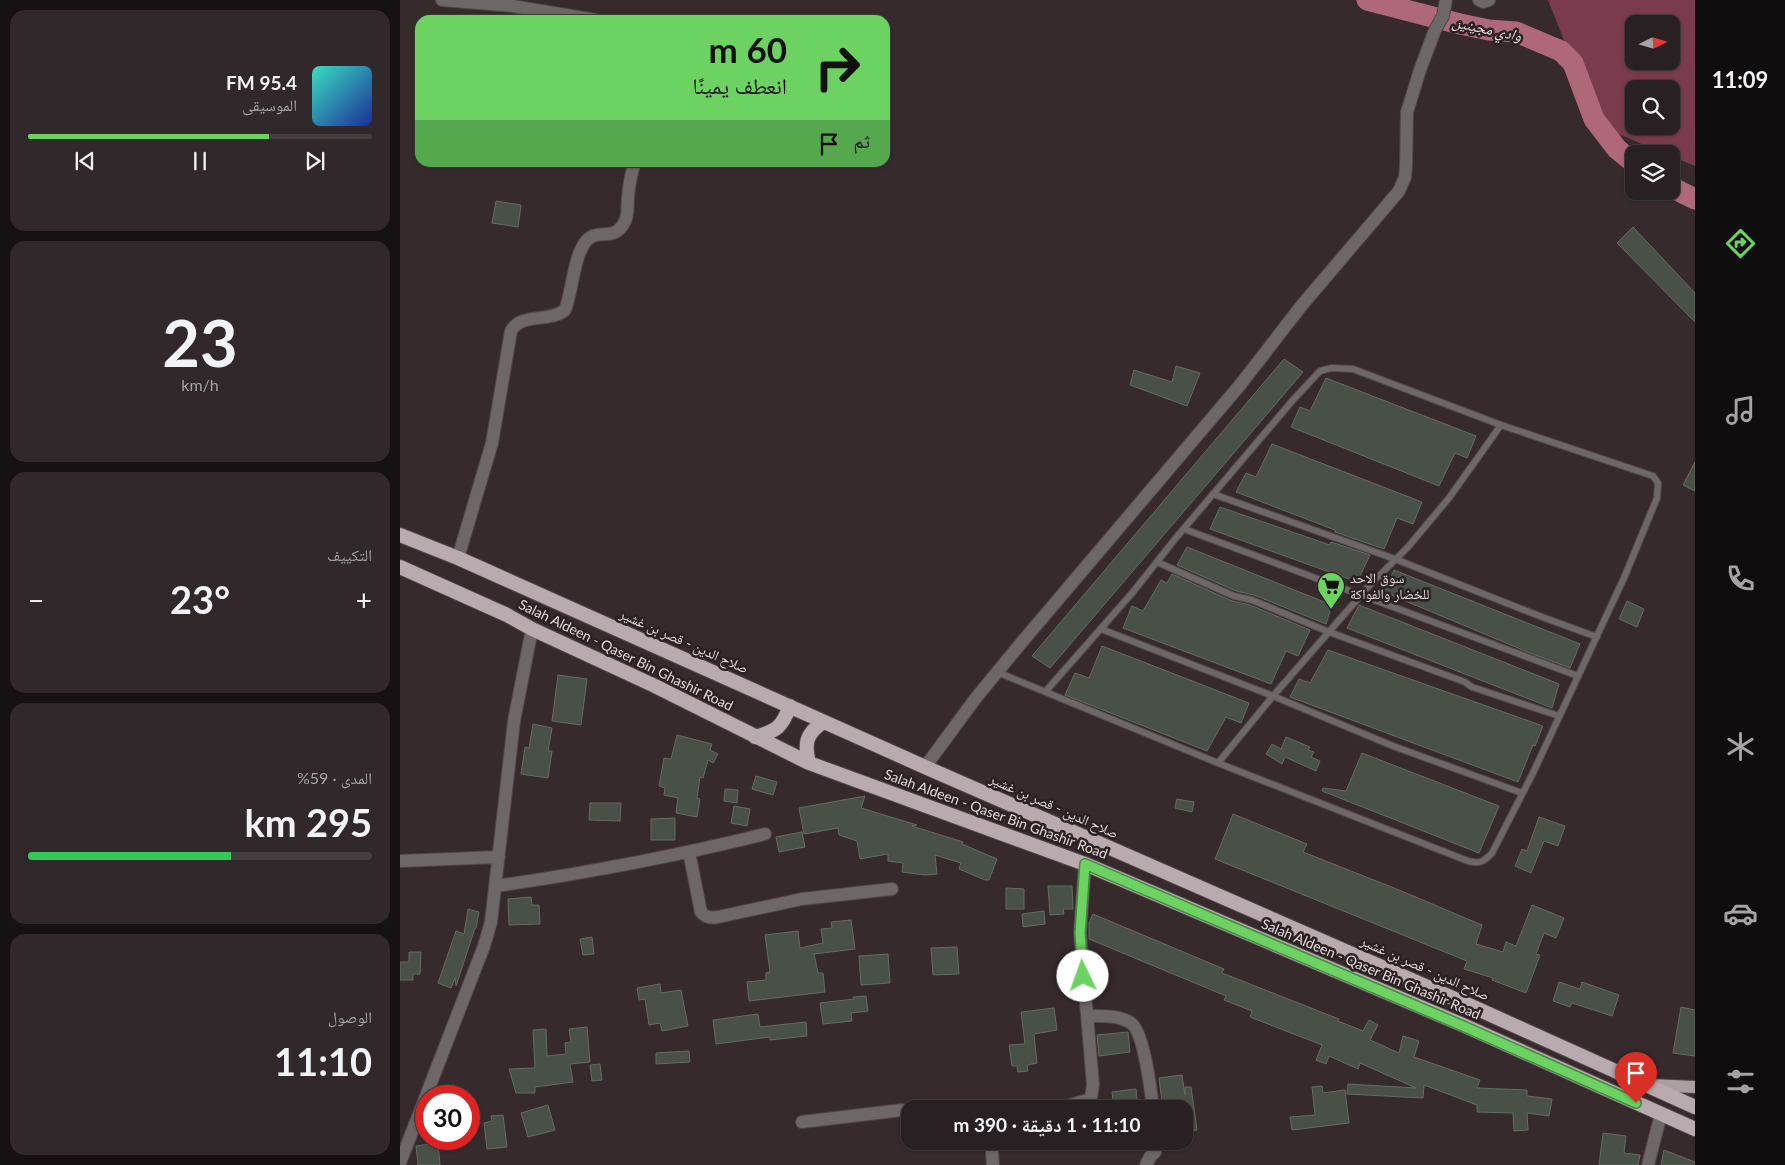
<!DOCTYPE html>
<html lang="ar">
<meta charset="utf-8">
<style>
:root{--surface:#282022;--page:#30282a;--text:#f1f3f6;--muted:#a5a3a5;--line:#443e40;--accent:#6cd362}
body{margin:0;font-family:Lato,"Noto Naskh Arabic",sans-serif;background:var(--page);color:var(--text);direction:rtl;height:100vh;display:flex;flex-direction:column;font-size:19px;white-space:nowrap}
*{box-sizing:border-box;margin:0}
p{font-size:16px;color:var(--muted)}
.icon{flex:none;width:28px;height:28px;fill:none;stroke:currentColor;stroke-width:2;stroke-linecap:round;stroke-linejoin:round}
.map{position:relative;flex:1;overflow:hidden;direction:ltr}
.sheet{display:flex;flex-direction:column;gap:10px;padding:10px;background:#161213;width:400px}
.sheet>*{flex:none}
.banner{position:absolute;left:15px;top:15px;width:475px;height:152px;border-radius:15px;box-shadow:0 1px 4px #0004,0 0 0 1px var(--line);direction:rtl;background:#6cd362;color:#111;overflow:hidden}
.needle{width:32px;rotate:85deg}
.controls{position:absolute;left:1225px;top:15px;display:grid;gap:10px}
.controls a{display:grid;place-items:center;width:55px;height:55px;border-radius:10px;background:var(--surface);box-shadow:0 1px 4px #0004,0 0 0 1px var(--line);font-size:25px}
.speed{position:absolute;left:15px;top:1085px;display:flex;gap:10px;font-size:25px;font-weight:700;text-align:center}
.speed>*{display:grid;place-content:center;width:65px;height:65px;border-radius:50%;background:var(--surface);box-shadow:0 1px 4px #0004,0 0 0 1px var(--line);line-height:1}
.speed .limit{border:8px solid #d22;background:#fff;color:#111}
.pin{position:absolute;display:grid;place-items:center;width:42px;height:42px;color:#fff;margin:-51px -21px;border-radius:50% 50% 50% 0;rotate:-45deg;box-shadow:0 0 5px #0007}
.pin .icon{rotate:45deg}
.me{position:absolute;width:55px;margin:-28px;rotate:357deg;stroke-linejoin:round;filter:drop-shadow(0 0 4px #0008)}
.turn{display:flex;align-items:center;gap:18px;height:105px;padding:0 20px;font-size:22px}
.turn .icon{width:65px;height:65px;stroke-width:2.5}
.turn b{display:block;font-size:35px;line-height:42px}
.then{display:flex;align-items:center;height:48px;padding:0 20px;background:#0003;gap:10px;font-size:19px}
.big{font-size:38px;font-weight:700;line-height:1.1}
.sheet .widget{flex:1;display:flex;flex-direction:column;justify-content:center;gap:8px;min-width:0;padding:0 18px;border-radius:15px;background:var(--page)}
.sheet .dial{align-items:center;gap:0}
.dial b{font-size:65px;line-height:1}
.song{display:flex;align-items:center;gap:15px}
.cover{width:60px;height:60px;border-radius:8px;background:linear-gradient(135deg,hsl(170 70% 55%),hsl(230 70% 35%))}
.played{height:5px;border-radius:2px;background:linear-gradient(90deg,var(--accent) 70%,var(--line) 70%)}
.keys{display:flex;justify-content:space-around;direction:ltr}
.heat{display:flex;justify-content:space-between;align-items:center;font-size:28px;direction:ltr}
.charge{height:8px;border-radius:4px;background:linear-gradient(90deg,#34c759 59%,var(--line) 0)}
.trip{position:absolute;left:501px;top:1100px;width:292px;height:50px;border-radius:15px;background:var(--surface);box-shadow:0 1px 4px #0004,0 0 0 1px var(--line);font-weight:700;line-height:50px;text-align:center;direction:rtl}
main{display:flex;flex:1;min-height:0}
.tab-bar{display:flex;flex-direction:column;width:90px;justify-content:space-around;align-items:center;background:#100d0e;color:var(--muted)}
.tab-bar .icon{width:35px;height:35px}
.tab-bar .current{color:var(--accent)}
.tab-bar b{font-size:22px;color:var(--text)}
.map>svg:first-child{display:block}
.green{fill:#7a3b4c;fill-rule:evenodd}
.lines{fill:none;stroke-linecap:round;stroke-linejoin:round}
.river{stroke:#ae687a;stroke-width:21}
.building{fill:#485047;stroke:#646c63}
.service-casing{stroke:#514649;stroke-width:8}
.minor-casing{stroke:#514649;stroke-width:14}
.primary-casing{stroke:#514649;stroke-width:14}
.trunk-casing{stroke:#514649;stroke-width:16}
.service{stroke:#6d6768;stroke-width:6}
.minor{stroke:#6d6768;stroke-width:12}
.primary{stroke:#ac9fa2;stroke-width:12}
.trunk{stroke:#b8aaae;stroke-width:14}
.route-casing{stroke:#468940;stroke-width:12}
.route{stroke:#6cd362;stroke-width:9}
.labels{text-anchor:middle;stroke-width:5;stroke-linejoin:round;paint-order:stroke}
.poi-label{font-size:14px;fill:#e1d9db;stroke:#2c2123;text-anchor:start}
.street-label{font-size:14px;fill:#e1d9db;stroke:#2c2123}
.water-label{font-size:15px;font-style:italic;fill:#f3dee2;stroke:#2c2123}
</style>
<main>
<nav class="tab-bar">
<b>11:09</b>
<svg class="icon current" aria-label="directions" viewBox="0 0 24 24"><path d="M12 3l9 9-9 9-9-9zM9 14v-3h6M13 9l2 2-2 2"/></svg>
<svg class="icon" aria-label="music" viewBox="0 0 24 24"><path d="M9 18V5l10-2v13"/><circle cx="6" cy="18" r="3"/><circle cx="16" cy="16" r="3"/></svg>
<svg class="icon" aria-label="phone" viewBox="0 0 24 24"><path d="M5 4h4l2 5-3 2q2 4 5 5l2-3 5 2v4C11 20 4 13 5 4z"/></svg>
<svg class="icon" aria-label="climate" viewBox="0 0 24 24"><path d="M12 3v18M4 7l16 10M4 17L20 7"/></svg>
<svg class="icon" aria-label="car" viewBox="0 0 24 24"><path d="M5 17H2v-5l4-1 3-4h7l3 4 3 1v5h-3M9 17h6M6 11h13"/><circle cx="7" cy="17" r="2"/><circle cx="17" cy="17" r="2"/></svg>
<svg class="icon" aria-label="filters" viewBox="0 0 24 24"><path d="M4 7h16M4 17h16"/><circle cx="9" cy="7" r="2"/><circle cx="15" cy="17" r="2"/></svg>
</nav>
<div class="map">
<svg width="1295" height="1165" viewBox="0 0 1295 1165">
<rect width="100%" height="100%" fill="#362a2d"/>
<path class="green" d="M1148,0H1295V166L1271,156V154H1265L1198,125ZM1234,24H1271V61H1234ZM1234,89H1271V126H1234Z"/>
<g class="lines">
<path class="river" d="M967,0L1060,24L1089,30L1116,32L1161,51L1173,63L1194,119L1217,149L1234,163
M1271,187L1295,199"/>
</g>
<path class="building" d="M96,201L121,205L118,227L92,223Z
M1233,227L1295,293V322L1217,243Z
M884,359L903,372L650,668L632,656Z
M776,366L800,373L787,406L730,385L734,370L772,382Z
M926,378L1076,436L1067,458L1055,453L1039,486L891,427L900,407L910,411Z
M872,444L1022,502L1013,524L997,518L984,549L935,532V530L836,492L846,473L856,477Z
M1295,462V491L1283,485Z
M820,507L930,545L931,542L970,555L957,582L810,529Z
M787,547L932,605L926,624L854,595L836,591L777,565Z
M994,570L1180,644L1170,668L1130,653L984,592Z
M772,574L832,601L850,605L910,630L898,656L886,651L871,684L723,628L732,606L743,611L761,580L767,583Z
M1227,601L1244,609L1237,627L1219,619Z
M959,605L1159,684L1152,708L947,628Z
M702,646L849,703L841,723L826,717L807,751L665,695L675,673L689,678Z
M928,650L1143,726L1135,746L1133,745L1118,782L890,697L899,679L910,683Z
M158,675L187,679L181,725L152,721Z
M133,724L152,728L148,751H152L148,778L121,774L125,747L129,748Z
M277,735L312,744L310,750L318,754L313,763L308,760L303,778L300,777L297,798L300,799L297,817L276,813L278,798L264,795L265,788L259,786L264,758L271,759Z
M886,737L910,747L908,750L914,752L911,757L920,761L916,771L885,757L882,764L866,754L872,744L881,749Z
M962,753L1099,806L1079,853L922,791L923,788L946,791Z
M356,776L377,782L373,795L352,789Z
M325,789L338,790L337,803L324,801Z
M465,796L461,808L517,825L512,826L563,842L562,844L597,859L589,880H585L559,869L561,863L535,855L537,874L525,875L502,872L503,863L488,861V854L460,859L457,841L439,835L438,828L404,834L399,808Z
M777,799L794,802L792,812L775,808Z
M190,803H221L220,821L189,820Z
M334,806L350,809L347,826L331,823Z
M833,814L907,844L903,852L999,890L1082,925L1076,944L1103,952L1106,942L1116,946L1132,905L1164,918L1156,938L1144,933L1136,954L1140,955L1126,993L1092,980L1093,978L1064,969L1067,961L815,859Z
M1139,817L1165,826L1158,846L1144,841L1131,873L1115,866L1122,849L1127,851Z
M275,818V840H251V819Z
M402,832L405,847L379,852L376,837Z
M648,886H672L673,909H663L664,914L650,915Z
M606,888L624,889V909H606Z
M131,897L132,905H139L140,924L109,925L108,899Z
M68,909L79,912L76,928H75L56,986L55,978L51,988L38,983L56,931L64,934Z
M644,911L645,924L623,927L622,914Z
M693,914L824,969L822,973L939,1019L938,1021L963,1031L969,1020L978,1025L970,1040L999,1053L1003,1036L1019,1041L1014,1057L1080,1080L1077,1088L1127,1090V1096L1152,1099L1149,1116L1127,1113L1128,1130L1114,1131L1113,1113L1077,1112V1105L1024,1085L1023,1098L947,1094L948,1084L1016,1088L960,1063L958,1069L929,1056L926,1064L916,1060L922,1045L850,1017L852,1011L824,1000L826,996L689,939V923Z
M451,920L455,949L414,954L418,973H423L425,992L349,1001L347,982L366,980V973L370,972L365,935L398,931L400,948L423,943L421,929L432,928L431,922Z
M192,937L194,954L183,955L180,939Z
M557,947L559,974L533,975L531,948Z
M9,952H21L20,974H13V980H0V962H9Z
M488,954L490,983L461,985L459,956Z
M1159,982L1180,989L1182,982L1219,995L1212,1016L1172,1003L1170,1007L1153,1001Z
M260,984L261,993L281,990L288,1026L262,1031L260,1023L249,1025L245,999L239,1000L237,988Z
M466,996L468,1011L451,1013L452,1021L423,1024L420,1003L454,999L453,997Z
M1281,1007L1295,1010V1056L1273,1053Z
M654,1008L657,1030L634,1034L637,1063L627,1065L628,1071L618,1072L617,1066H612L609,1045L625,1044L621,1012Z
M358,1014L360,1027L406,1022L407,1036L370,1040V1037L316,1044L313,1020Z
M187,1027L190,1062L170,1064L173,1082L135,1087V1093H116L109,1069L135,1068L133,1030L146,1029L147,1056L166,1054L165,1043L171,1042L169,1029Z
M728,1032L730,1052L699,1056L697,1035Z
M289,1051L290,1062L256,1064V1053Z
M200,1064L202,1080L192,1081L190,1065Z
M782,1075L785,1095V1087H791L797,1130L785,1132V1109H763L759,1078Z
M55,1085L57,1096H41L40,1087Z
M922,1086L923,1093L945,1090L949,1123L892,1130L890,1117L915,1115L912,1087Z
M736,1089L738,1109H714L712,1092Z
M148,1105L155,1130L128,1137L121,1113Z
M103,1115L107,1147L87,1149L84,1123L92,1121L91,1116Z
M1203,1133L1226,1136L1224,1153L1240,1155L1238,1165H1199Z
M38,1143L40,1165H18L16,1146Z
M1264,1150L1295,1162V1165H1261Z"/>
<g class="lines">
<defs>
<path id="service" d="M813,494L995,559L1142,617L1197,637
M784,529L1178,676
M757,562L834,596L852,600L929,632L1065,682L1072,687L1159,716
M701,629L873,696L993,746L1122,793
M597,672L818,763L873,696L968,587L1008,547L1049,498L1101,425
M646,691L733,592L775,539L893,400L920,371L931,368L953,369L1101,425L1253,476L1258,483L1257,498L1224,578L1132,775L1092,853C1084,862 1079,864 1068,861L818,763"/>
<path id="minor" d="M42,0L112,6L196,20
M1079,0L1083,2L1089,0
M58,558L92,443L111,331C122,312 149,323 165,310C173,290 173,256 187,240C199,228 214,242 224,223C229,215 227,206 228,197C229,185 231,174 235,162
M525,767L575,699L622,642L840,385L902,305L999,191L1005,177L1006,166L1007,112L1020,70L1035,30L1043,16L1046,0
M289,852L301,912C306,918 311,918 318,917L402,899L492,889
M0,861L99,857
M96,886C186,873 276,856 365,834
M689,1016C702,1016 719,1015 731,1023C744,1032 751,1091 753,1109
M656,1109L688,1100L691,1097L693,1085L680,933L685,864
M402,1122L502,1110L510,1114
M591,1141L593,1165
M0,1163L84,946L91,922L114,721L132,629
M746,1165L750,1157L755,1152L756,1141
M1248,1165L1261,1114"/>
<path id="primary" d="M1249,1085L1295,1087"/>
<path id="trunk" d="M0,535L58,558L525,767L1071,1006L1295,1107
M0,567L107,615L132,629L255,686L409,763L685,864L1063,1025L1295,1129
M355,737C377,731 382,727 390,706
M409,763C404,743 406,734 423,722"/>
</defs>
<use href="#service" class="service-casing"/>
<use href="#minor" class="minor-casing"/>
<use href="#primary" class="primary-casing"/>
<use href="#trunk" class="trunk-casing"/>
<use href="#service" class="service"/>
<use href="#minor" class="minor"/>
<use href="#primary" class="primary"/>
<use href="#trunk" class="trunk"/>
</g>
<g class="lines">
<defs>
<path id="route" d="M683,976L680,933L685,864L1063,1026L1236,1103"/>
</defs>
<use href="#route" class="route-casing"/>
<use href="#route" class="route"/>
</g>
<defs>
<symbol id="supermarket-pin" viewBox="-11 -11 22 30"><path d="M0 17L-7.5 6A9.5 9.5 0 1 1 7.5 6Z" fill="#6cd362" stroke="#2c2123"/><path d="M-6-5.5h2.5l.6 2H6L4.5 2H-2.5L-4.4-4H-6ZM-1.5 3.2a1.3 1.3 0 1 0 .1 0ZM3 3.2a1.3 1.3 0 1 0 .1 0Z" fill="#111"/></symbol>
</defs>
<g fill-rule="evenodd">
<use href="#supermarket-pin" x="915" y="570" width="32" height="43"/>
</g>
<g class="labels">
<g class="poi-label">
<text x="950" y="583">سوق الاحد<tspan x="950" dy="16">للخضار والفواكة</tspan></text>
</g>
<g class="street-label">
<text transform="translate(284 641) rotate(24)" y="5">صلاح الدين - قصر بن غشير</text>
<text transform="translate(226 655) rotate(26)" y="5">Salah Aldeen - Qaser Bin Ghashir Road</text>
<text transform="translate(654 806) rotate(24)" y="5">صلاح الدين - قصر بن غشير</text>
<text transform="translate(596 814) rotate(20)" y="5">Salah Aldeen - Qaser Bin Ghashir Road</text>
<text transform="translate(1025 968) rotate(24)" y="5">صلاح الدين - قصر بن غشير</text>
<text transform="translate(971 969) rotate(23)" y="5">Salah Aldeen - Qaser Bin Ghashir Road</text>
</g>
<g class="water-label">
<text transform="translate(1087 29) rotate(12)" y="5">وادي مجينين</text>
</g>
</g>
</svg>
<div class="controls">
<a><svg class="needle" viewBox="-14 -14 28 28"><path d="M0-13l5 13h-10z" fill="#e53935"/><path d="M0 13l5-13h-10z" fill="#a5a3a5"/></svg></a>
<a><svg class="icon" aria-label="search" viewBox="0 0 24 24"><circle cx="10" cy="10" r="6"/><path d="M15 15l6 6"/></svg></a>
<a><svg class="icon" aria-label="layers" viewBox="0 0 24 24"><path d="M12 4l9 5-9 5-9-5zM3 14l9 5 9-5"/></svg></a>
</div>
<div class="speed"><div class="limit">30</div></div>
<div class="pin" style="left:1236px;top:1103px;background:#d93025"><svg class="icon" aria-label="arrive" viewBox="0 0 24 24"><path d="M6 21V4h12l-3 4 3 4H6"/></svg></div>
<svg class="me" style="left:683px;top:976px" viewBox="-20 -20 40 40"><circle r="19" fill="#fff"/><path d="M0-13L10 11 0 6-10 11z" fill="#6cd362"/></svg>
<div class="trip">11:10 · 1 دقيقة · 390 m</div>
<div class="banner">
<div class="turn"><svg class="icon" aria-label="right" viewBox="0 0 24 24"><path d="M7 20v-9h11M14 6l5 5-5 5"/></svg><div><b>60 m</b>انعطف يمينًا</div></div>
<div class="then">ثم<svg class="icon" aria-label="arrive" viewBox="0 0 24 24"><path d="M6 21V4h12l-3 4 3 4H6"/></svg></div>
</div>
</div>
<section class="sheet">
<div class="widget">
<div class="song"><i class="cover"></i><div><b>95.4 FM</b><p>الموسيقى</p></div></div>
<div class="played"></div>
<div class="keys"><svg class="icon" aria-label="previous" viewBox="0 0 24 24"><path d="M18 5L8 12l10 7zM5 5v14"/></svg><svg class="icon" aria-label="pause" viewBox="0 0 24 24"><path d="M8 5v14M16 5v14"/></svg><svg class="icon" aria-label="next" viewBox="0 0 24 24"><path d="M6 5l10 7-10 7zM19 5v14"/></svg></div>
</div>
<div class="widget dial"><b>23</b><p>km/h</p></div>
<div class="widget"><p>التكييف</p>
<div class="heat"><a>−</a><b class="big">23°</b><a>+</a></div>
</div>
<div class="widget"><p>المدى · 59%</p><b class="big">295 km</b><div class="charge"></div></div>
<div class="widget"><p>الوصول</p><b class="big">11:10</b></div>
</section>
</main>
